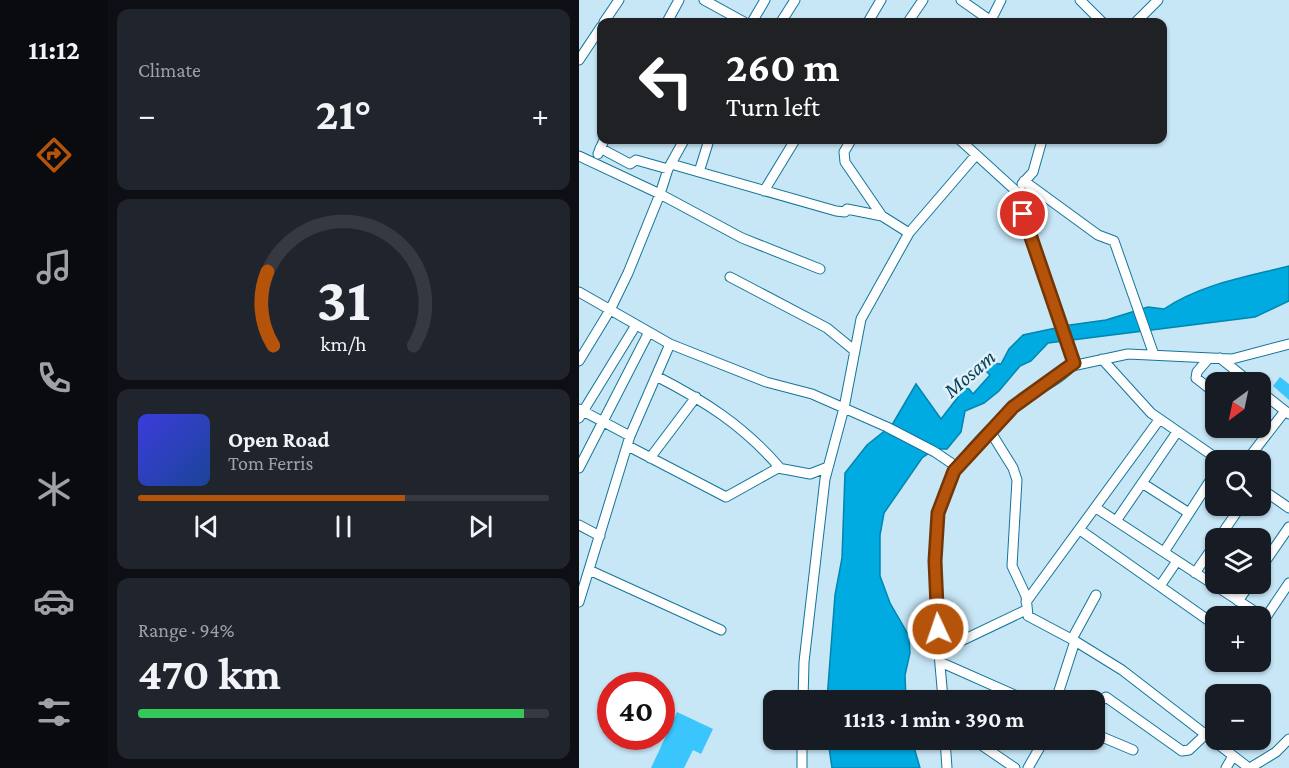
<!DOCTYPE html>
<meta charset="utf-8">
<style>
:root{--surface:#171b24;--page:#20242c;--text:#f1f3f6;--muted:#9ea1a6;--line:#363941;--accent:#b45309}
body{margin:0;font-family:"Crimson Pro",serif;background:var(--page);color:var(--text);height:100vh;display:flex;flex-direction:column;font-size:22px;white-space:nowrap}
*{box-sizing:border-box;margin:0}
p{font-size:20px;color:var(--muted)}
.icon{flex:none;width:33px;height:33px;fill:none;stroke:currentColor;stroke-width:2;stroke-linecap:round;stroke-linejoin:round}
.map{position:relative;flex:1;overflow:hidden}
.panel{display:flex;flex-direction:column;gap:9px;padding:9px;background:#0d0f14;width:471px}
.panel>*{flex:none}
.guide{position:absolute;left:18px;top:18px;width:570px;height:126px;border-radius:12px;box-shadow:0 2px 4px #0004;background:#202124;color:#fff;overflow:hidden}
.needle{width:39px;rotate:213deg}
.controls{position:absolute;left:626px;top:372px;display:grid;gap:12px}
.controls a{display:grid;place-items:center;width:66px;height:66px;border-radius:12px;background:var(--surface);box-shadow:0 2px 4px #0004;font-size:30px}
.speed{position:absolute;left:18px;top:672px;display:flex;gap:12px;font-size:30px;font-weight:700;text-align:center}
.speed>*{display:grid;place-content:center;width:78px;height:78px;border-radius:50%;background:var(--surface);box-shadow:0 2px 4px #0004;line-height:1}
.speed .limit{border:9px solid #d22;background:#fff;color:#111}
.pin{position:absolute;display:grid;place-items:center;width:51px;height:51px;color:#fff;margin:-26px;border:3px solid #fff;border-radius:50%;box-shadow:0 2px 6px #0007}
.me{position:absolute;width:66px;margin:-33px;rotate:357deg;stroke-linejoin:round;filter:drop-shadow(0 0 4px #0008)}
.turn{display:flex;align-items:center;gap:21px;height:126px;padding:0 30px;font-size:27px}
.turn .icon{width:78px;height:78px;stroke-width:2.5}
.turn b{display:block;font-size:42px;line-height:51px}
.big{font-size:45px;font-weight:700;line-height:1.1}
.panel .widget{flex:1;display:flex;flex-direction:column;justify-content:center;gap:9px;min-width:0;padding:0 21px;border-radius:12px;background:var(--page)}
.panel .dial{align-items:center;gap:0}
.dial svg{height:156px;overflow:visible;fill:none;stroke:var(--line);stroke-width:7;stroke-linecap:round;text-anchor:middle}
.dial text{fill:var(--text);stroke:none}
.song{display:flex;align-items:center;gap:18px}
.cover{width:72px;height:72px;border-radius:9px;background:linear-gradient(135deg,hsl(240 70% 55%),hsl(220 70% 35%))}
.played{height:6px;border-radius:3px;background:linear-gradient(90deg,var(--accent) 65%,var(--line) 65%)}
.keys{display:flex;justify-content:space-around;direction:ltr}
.heat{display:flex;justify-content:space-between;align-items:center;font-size:33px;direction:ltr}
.charge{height:9px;border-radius:4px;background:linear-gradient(90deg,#34c759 94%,var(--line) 0)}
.trip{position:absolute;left:184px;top:690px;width:342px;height:60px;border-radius:12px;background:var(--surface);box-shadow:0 2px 4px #0004;font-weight:700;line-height:60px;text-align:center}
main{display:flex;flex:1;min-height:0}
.menu{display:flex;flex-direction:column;width:108px;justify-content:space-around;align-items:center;background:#090b0e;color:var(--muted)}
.menu .icon{width:42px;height:42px}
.menu .current{color:var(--accent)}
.menu b{font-size:27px;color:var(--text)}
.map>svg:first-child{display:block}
.water{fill:#00abe2;stroke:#0285b0;stroke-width:1.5}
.building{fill:#3ac5fd}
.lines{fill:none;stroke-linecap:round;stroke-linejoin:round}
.minor-casing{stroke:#147599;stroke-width:11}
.minor{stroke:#fff;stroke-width:9}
.route-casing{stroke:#753606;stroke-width:15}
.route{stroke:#b45309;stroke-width:10}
.labels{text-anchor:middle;stroke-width:5;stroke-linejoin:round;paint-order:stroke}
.water-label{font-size:22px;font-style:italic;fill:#0a445b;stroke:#e1f1f9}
</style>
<main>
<nav class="menu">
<b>11:12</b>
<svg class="icon current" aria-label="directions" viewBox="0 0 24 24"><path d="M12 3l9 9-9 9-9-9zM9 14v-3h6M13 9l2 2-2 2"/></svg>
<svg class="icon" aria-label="music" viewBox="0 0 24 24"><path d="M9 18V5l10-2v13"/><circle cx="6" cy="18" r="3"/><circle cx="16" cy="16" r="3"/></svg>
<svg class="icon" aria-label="phone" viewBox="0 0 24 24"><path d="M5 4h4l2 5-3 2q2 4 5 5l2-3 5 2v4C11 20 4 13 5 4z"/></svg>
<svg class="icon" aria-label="climate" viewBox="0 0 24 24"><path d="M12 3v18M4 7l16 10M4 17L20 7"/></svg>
<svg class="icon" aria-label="car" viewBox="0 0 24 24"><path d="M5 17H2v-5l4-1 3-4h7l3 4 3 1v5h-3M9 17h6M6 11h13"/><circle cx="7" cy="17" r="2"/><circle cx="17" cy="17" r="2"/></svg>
<svg class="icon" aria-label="filters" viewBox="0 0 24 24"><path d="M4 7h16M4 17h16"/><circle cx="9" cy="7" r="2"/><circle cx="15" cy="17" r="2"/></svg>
</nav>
<section class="panel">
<div class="widget"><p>Climate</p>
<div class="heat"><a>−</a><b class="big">21°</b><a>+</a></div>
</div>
<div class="widget dial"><svg viewBox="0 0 100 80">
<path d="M14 69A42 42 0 1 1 86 69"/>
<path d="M14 69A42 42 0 0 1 11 31" stroke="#b45309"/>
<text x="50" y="56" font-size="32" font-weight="700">31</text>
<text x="50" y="72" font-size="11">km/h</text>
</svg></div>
<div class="widget">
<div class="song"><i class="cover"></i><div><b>Open Road</b><p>Tom Ferris</p></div></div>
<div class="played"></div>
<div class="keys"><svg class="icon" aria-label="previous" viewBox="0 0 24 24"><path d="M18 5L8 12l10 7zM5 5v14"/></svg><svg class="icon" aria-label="pause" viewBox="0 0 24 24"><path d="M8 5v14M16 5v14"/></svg><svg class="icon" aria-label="next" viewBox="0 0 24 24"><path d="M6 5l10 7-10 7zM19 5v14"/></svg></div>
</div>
<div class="widget"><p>Range · 94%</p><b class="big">470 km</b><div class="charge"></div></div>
</section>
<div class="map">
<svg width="710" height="768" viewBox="0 0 710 768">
<rect width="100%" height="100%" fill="#c7e6f6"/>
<path class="water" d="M710,266V301L676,317L469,343L452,361L441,366L420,391L405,403L386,411L382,432L368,449H356L343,458L305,513L301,535V576L311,603L330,636L331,653L326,675L327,700H248L256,595L263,558L266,473L288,445L313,425L337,384L362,419L379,397L381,386L390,389L394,394L411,375L405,369L412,363L422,364L430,349L444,335L491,325L527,320L569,307L585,309C622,284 667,277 710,266Z
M249,740H333L341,768H253Z"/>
<path class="building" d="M701,377L710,384V400L694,386Z
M98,712L134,729L122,754L114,750L105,768H72Z"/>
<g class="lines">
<defs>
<path id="minor" d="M125,0L165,22
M382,0L412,21
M501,0L523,22
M25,22L40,0
M88,22L100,0
M173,22L186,0
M202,22L216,0
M289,22L302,0
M329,22L344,0
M411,22L422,0
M557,22L579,0
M0,60L22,27
M105,140L89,169L81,194L163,238L241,269
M272,140L265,152L266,162L303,216
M21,148L51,164L57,160L89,169
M19,154L25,140
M0,156L81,194L49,273L31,310L0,361
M92,164L257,211L266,212L268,209L303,216L330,233
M120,172L130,140
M445,181L519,235L535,241L575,355
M443,184L454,172L463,140
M185,191L216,140
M151,277L248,328L276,351
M0,292L91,344L187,382L233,394L308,427L356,452L378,467
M630,358L618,372L617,378L636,393
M641,358L671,382
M523,359L572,413L640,460
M493,366L549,354L653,359L710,344
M77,376C126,401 165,426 201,468
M681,391L710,414
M0,409L51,436
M0,418L57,325
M411,431L434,468L438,480L433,566L447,596L449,616L496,641
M49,446L147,497L199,468L231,474L249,467
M71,458L117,397
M668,460L706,411
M0,468L70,332
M563,483L610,513
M681,488L710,508
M517,508L686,618
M537,521L598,432
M0,525L21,536
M501,530L636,625
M640,538L662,506
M585,552L636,473
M681,569L710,527
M10,570L142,630
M616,573L636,544
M581,586L598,561
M659,601L671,584
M0,602L51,436L91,344
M447,602L580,420
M681,626L710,583
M493,639L517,595
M361,651L447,610
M361,662L447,700
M224,700L225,662L246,479L265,408L282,319L330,233L397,155
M364,700C360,644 342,516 376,470C391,448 413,427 432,409C450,391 480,383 495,363L437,191L381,140
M477,700L496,641L543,670L670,768
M516,705L527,697L603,751L610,750L626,735
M516,734L554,750
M366,740L368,768
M395,740L436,768
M223,768V740
M449,768L465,740
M647,768L654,756
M671,768L697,752L710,739"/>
</defs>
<use href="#minor" class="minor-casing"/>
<use href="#minor" class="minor"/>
</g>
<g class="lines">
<defs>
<path id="route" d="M359,629L356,561L359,513L375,471L434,407L495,363L444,214"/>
</defs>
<use href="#route" class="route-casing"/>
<use href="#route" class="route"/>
</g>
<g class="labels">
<g class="water-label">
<text transform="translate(390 373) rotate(-41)" y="8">Mosam</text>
</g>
</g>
</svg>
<div class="controls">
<a><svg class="needle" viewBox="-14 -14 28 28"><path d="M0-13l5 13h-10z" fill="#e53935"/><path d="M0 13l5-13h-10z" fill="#9ea1a6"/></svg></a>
<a><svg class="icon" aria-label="search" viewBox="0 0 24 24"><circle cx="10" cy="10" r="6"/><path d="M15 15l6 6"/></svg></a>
<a><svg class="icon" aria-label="layers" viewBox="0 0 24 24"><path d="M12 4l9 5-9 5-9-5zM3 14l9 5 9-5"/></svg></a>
<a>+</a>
<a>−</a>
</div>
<div class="speed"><div class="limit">40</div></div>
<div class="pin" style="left:444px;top:214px;background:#d93025"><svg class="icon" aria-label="arrive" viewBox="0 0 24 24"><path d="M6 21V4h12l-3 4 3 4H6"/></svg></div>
<svg class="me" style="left:359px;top:629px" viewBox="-20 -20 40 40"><circle r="17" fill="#b45309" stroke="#fff" stroke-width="3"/><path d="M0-11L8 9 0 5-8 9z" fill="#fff"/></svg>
<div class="trip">11:13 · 1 min · 390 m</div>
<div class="guide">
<div class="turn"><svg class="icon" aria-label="left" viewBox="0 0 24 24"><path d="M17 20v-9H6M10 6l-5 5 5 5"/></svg><div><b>260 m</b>Turn left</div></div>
</div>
</div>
</main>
